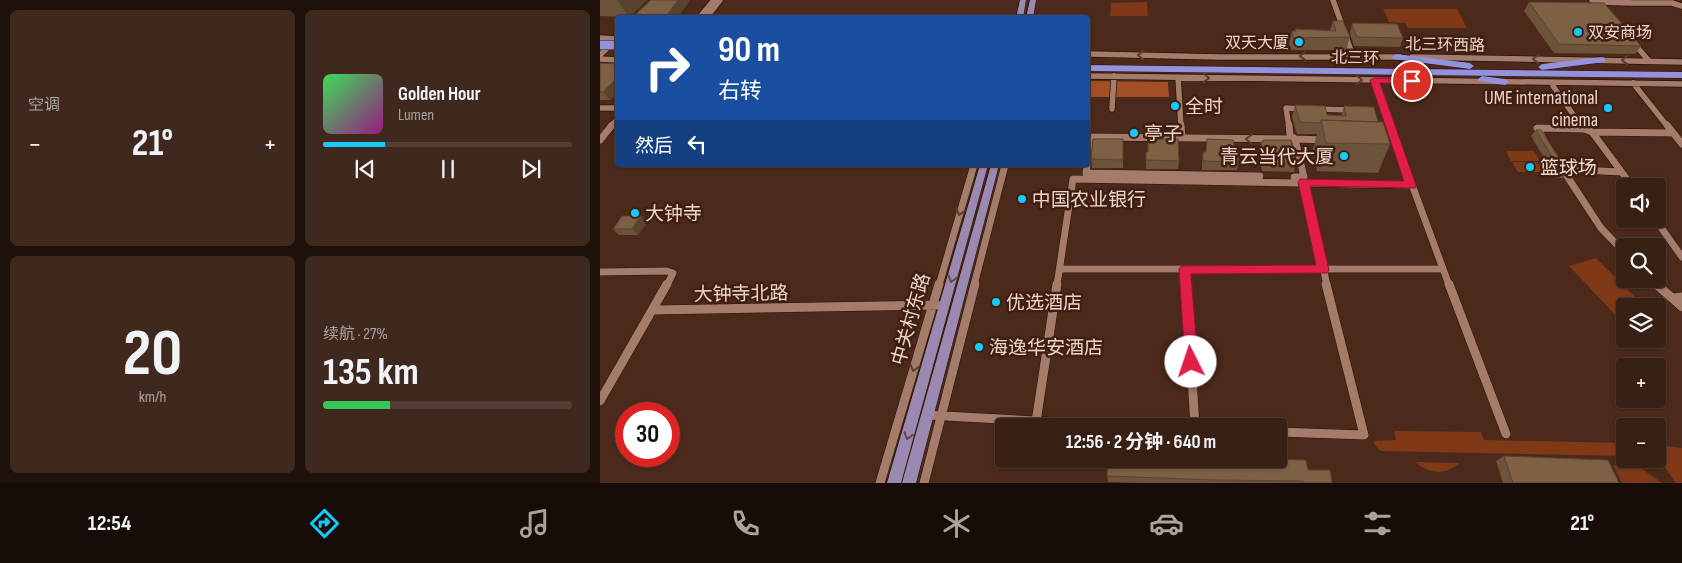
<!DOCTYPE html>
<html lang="zh">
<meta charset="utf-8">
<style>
:root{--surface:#382014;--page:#3f281d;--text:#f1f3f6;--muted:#aba3a0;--line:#523e34;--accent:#17cafb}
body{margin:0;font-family:"Sofia Sans Condensed","Noto Sans SC",sans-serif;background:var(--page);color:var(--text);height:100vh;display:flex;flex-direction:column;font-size:19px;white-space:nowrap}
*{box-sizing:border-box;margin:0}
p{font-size:16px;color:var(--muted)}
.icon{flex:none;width:28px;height:28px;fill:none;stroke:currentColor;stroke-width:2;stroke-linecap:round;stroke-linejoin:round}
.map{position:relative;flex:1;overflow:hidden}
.drawer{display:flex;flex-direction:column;gap:10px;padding:10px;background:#1f120b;width:600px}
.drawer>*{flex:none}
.top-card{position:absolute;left:15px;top:15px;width:475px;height:152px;border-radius:5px;box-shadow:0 1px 4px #0004,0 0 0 1px var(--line);background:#1a4fa0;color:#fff;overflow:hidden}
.buttons{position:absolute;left:1016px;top:178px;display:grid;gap:10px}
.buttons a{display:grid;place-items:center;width:50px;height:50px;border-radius:5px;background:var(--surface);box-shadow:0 1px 4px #0004,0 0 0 1px var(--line);font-size:25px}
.speed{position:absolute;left:15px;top:402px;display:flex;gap:10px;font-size:25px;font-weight:700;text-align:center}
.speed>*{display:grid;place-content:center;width:65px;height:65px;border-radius:50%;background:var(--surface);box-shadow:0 1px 4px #0004,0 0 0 1px var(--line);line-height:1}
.speed .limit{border:8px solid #d22;background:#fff;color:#111}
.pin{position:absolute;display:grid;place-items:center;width:42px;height:42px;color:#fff;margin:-21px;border:2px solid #fff;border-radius:50%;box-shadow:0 1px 5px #0007}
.me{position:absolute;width:55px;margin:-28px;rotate:356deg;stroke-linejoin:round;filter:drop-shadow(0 0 4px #0008)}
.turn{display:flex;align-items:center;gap:18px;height:105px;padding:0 20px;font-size:22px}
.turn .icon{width:65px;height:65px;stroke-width:2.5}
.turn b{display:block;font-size:35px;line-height:42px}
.then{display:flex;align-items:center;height:48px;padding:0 20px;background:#0003;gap:10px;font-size:19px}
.big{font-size:38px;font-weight:700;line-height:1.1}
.drawer .tile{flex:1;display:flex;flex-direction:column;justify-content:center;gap:8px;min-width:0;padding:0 18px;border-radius:8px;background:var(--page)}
.drawer .dial{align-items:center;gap:0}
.dial b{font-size:65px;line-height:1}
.song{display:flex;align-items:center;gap:15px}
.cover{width:60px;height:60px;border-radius:8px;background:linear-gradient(135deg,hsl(130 70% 55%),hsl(310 70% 35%))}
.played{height:5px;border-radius:2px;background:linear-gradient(90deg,var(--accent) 25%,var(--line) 25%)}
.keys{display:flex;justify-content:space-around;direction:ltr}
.heat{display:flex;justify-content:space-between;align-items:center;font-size:28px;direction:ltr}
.charge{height:8px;border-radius:4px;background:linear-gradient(90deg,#34c759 27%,var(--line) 0)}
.drawer .tiles{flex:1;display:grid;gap:10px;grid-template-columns:repeat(2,1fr)}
.trip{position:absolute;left:395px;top:418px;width:292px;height:50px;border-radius:5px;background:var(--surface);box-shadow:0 1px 4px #0004,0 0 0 1px var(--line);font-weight:700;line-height:50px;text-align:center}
.menu{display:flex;height:80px;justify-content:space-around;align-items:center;background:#160d08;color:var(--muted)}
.menu .icon{width:35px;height:35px}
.menu .selected{color:var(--accent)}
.menu b{font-size:22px;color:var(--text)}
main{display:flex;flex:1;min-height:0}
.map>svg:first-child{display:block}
.green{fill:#7f3916}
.forest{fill:#a34e25}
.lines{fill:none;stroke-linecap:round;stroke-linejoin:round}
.minor-far2-casing{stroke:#301103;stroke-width:7}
.minor-far1-casing{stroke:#301103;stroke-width:8}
.minor-casing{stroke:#301103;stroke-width:10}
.major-casing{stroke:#301103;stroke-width:1}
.highway-casing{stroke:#301103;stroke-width:1}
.minor-far2{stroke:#a47c6b;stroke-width:5.5}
.minor-far1{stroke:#a47c6b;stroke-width:7}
.minor{stroke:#a47c6b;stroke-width:9}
.major{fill:#9a89b1;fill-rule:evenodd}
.highway{fill:#9492df;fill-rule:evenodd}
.highway-bridge-casing{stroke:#301103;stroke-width:10;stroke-linecap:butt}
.highway-bridge{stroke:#9492df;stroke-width:9}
.wall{fill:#6c533a}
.shaded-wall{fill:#584330}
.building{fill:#7e6044;stroke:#584330}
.oneway{stroke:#5e3b2c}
.oneway2{stroke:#604449}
.route{fill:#e11d48;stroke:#92132f}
.poi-dot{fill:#17cafb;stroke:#401f11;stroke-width:2}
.labels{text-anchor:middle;stroke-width:5;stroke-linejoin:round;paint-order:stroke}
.far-poi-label{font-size:16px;fill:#ecd6cc;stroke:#401f11;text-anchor:start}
.far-street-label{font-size:16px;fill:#ecd6cc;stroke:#401f11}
.poi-label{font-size:19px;fill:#ecd6cc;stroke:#401f11;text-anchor:start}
.street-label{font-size:19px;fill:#ecd6cc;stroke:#401f11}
</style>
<main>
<section class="drawer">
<div class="tiles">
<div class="tile"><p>空调</p>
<div class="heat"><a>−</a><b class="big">21°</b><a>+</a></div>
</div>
<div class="tile">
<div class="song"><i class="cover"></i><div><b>Golden Hour</b><p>Lumen</p></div></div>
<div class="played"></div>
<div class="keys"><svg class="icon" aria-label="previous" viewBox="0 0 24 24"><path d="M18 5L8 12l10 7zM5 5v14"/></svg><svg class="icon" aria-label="pause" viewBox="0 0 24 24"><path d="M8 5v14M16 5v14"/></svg><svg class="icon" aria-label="next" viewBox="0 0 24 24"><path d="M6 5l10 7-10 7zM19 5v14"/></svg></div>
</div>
<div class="tile dial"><b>20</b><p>km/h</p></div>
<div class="tile"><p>续航 · 27%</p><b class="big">135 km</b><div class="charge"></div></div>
</div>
</section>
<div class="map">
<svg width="1082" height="483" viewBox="0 0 1082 483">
<rect width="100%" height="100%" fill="#4b2a1b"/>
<path class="green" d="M547,2L548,16H510L511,3Z
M783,9H857L867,28H808L805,23L789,22Z
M906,151H934L940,161H911Z
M912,162H941L947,172H918Z
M996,258L1044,306H1025V322L1023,323L969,266Z
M794,431L881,432L884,440L1025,443V456L781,451L774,444V441L796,440Z
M1058,445L1082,448V483H1076L1062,463L1053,459H1058Z
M815,462L859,463C845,476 829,474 815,462Z
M1013,465L1038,466L1062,483H1022Z"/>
<path class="forest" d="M488,81L568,82L569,97H488Z"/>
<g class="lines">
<defs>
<path id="minor-far2" d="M733,0L753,56
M992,0L997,2L1030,3
M1027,0L1030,3H1072L1082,6
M99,18L114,0
M106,18L120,0
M0,38L18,39
M1032,41L1049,61
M488,54L619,57H800
M0,55L17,39
M812,57L1082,62
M0,59L18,60
M488,76L1082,84
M578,77L581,127
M775,81L790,127
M1033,83L1068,127
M953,86L982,127
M0,108H18
M512,109L514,76
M716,109L752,110
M11,127L18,118
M689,127L686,108L705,109"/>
<path id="minor-far1" d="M581,125L582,137
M689,125L690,135L695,139L725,140
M790,125L849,285
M981,125L984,129
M1067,125L1082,144
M992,132L1032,186
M943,138L937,128L984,129L992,132L1073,133
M0,140L12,125
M488,156L489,137L695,139L704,177H694
M487,165L486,173L660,176
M961,167L1001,228L1025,253
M962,169L1021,172
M704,182L727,285
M1055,219L1082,257
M460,269H842
M585,269L586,285
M0,272L67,271L73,273L67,285
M1050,279L1057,285
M339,285L374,165
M374,285L405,165
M457,285L473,179L811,185"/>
<path id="minor" d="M586,284L595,426
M849,284L906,434
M1056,284L1072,298L1082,297
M1072,298L1082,307
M54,310L337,305
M0,401L67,284
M327,415L527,426
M436,422L457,284
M679,432L764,435L726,284
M280,483L339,284
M324,483L375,284"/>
<path id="major" d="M420,0H426L423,18H416Z
M430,0H436L433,18H426Z
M380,165H388L301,483H287Z
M391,165H399L316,483H302Z"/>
<path id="highway" d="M796,54L870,63L874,66L870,69L793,59L792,57Z
M1002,57L1005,58V62L942,70L938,67L942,64Z
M488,65L1082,72V78L488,71Z
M882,76L905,79L909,82L905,85L879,81L878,79Z"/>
</defs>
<use href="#minor-far2" class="minor-far2-casing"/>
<use href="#minor-far1" class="minor-far1-casing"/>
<use href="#minor" class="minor-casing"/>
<use href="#major" class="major-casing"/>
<use href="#highway" class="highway-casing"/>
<use href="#minor-far2" class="minor-far2"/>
<use href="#minor-far1" class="minor-far1"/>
<use href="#minor" class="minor"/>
<use href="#major" class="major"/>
<use href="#highway" class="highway"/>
<defs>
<path id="highway-bridge" d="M0,45H18"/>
</defs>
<use href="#highway-bridge" class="highway-bridge-casing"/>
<use href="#highway-bridge" class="highway-bridge"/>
</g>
<path class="wall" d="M0,0H47L29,17L0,16Z
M51,0H90L77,18H38L36,14Z
M929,2L1041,46L1035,54L954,53L924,11Z
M733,21L750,37L746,50H691L689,43L692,31H695V29L730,30Z
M752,25L803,38L800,47L754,46L750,33Z
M0,63L18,64V93L10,100H0Z
M695,105L727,115L741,116L744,106L778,122L790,144L778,173L717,171L713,149L717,134H697L692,117Z
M936,130L968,172L963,178H956L931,136Z
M523,139V168H492L491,159Z
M663,140L696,163L694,172L662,171L659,151L661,142H662Z
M546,152L579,161L578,169H546Z
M603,152H636L639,162L637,170H602V161Z
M48,222L38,235H19L13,229Z
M904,456L1019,483H903L896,461Z
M708,470L732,483H542L508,482L507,476Z"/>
<path class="shaded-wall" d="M17,0H47L29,17Z
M78,0H90L77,18H63L62,16Z
M18,77V93L10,100L3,92Z
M41,216L48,222L38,235L32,229Z"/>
<path class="building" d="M51,0H78L68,14L62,16L36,14Z
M929,2L1004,3L1041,46L959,44Z
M733,21H743L750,37L693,38L692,31H696L695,29L736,31Z
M753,23L797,24L803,38L757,37L752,25Z
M0,63L18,64V77L3,92H0Z
M695,105L725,106L727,115L746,116L744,106L774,107L778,122L721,120V123L700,122Z
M721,120L783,122L790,144L726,143Z
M936,130H941L968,172H961Z
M493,139H523V160L491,159Z
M551,139H578L579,161L546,160V152H548V142H551Z
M607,139L633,140L636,152H638L639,162L603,161V152H606Z
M663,140H691L696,163H664L661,142H663Z
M22,216H41L32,229H13Z
M904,456L1008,460L1019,483H913Z
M508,459H633L706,460L708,470H730L732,483H703V481L612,480L507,476Z"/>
<defs><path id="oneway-chevron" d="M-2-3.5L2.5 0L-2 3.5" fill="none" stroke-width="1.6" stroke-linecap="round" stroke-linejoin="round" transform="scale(1.25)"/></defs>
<g class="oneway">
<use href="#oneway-chevron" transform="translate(541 55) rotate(-179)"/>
<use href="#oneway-chevron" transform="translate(703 56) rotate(180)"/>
<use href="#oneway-chevron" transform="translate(936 59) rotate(-179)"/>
<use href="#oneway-chevron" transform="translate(1025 60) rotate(-179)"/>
<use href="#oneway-chevron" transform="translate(606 78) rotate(1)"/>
<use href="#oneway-chevron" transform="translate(759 80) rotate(1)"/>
<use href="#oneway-chevron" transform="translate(649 139) rotate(-179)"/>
<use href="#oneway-chevron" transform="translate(360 212) rotate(106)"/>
<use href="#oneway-chevron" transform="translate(314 368) rotate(106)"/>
</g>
<g class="oneway2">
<use href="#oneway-chevron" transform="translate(352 279) rotate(106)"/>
<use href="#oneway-chevron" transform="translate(308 436) rotate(106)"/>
</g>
<path class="route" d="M775,78H812L816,81L812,84L780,83L816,185L815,188L710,186L729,270L727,273L591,274L598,362L596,366L591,368L586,366L585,362L579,269L581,266L716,265L698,182L700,179L804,181L770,80Z"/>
<g class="poi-dot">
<circle cx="978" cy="32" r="5"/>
<circle cx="699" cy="42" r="5"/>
<circle cx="575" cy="106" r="5"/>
<circle cx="1008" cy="108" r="5"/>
<circle cx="534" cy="133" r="5"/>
<circle cx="744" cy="156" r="5"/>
<circle cx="930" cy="167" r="5"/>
<circle cx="422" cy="199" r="5"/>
<circle cx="35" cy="213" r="5"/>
<circle cx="396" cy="302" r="5"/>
<circle cx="379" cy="347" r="5"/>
</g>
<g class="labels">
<g class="far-poi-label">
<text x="988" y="38">双安商场</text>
<text x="689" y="48" text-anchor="end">双天大厦</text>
</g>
<g class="far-street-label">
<text transform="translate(845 44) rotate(1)" y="6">北三环西路</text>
<text transform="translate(755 57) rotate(1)" y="6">北三环</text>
</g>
<g class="poi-label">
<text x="998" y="104" text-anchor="end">UME international<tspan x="998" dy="22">cinema</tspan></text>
<text x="585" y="113">全时</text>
<text x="544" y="140">亭子</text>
<text x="734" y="163" text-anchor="end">青云当代大厦</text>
<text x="940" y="174">篮球场</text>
<text x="432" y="206">中国农业银行</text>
<text x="45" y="220">大钟寺</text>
<text x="406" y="309">优选酒店</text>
<text x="389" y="354">海逸华安酒店</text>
</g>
<g class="street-label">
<text transform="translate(141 293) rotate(-1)" y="7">大钟寺北路</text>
<text transform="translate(310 319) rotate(-74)" y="7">中关村东路</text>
</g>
</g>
</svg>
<div class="buttons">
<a><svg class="icon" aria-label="sound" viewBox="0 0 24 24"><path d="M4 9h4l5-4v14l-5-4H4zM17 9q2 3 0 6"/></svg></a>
<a><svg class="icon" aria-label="search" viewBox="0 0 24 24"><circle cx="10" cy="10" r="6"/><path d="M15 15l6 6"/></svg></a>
<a><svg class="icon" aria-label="layers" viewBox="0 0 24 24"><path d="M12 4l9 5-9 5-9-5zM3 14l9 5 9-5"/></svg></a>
<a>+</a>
<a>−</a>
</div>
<div class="speed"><div class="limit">30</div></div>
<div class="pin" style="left:812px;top:81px;background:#d93025"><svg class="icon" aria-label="arrive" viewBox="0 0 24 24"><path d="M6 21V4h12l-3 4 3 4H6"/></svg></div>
<svg class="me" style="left:591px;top:362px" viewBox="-20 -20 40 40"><circle r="19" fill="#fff"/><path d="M0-13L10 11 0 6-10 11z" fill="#e11d48"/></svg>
<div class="trip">12:56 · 2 分钟 · 640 m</div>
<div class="top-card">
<div class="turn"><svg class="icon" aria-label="right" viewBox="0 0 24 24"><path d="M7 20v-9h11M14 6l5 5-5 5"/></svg><div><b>90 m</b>右转</div></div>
<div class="then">然后<svg class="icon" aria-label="left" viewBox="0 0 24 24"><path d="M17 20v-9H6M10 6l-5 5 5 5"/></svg></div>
</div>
</div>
</main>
<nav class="menu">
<b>12:54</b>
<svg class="icon selected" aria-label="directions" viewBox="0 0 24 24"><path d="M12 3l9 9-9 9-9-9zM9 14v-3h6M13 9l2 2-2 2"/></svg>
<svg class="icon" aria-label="music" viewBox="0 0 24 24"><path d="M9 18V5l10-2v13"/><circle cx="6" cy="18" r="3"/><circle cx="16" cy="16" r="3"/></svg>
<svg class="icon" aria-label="phone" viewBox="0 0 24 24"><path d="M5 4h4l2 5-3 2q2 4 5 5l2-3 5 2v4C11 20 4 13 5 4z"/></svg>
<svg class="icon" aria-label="climate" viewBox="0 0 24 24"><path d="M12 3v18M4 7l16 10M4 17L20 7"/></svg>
<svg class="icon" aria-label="car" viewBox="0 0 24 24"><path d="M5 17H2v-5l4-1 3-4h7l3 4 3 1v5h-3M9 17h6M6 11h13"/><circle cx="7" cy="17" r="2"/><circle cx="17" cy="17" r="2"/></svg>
<svg class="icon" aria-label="filters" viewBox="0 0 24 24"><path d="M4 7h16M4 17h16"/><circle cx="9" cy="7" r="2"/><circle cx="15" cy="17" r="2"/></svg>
<b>21°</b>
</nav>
